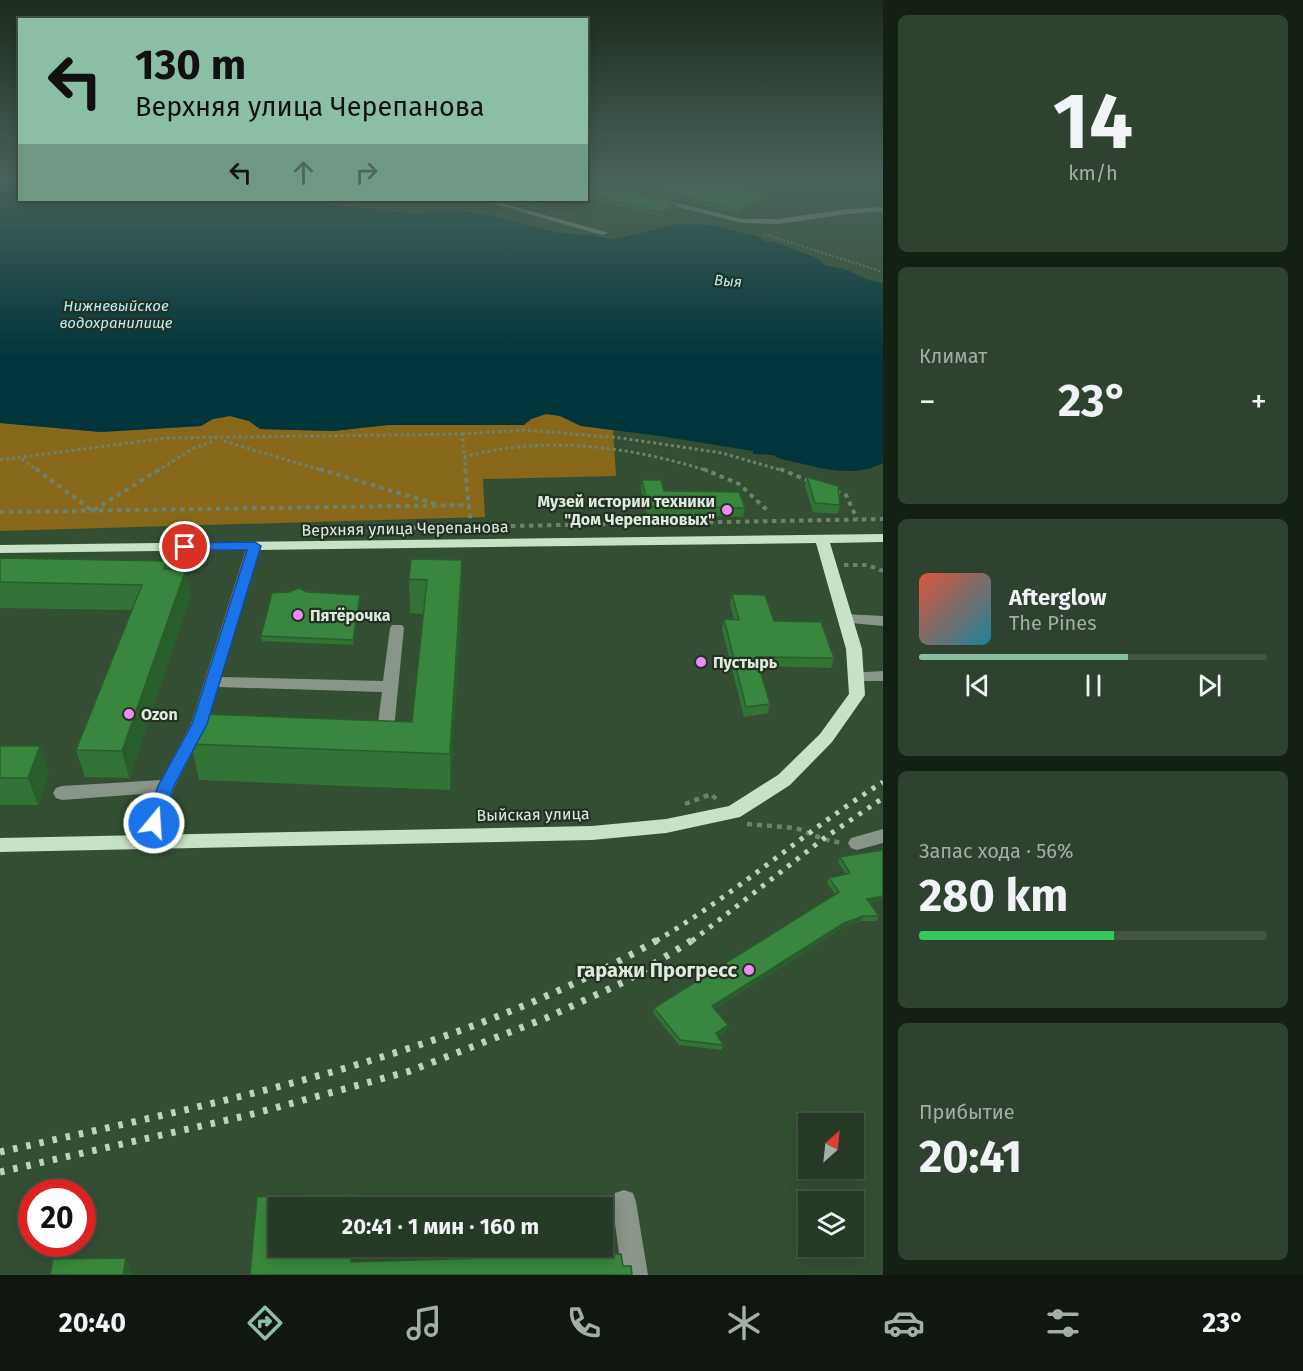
<!DOCTYPE html>
<html lang="ru">
<meta charset="utf-8">
<style>
:root{--surface:#273a27;--page:#2f412f;--text:#f1f3f6;--muted:#a4ada7;--line:#435444;--accent:#8abfa5}
body{margin:0;font-family:"Fira Sans",sans-serif;background:var(--page);color:var(--text);height:100vh;display:flex;flex-direction:column;font-size:22px;white-space:nowrap}
*{box-sizing:border-box;margin:0}
p{font-size:20px;color:var(--muted)}
.icon{flex:none;width:33px;height:33px;fill:none;stroke:currentColor;stroke-width:2;stroke-linecap:round;stroke-linejoin:round}
.map{position:relative;flex:1;overflow:hidden}
.sheet{display:flex;flex-direction:column;gap:15px;padding:15px;background:#152015;width:420px}
.sheet>*{flex:none}
.banner{position:absolute;left:18px;top:18px;width:570px;height:183px;border-radius:0px;box-shadow:0 3px 15px #0003,0 0 0 2px var(--line);background:#8abfa5;color:#111;overflow:hidden}
.needle{width:39px;rotate:27deg}
.controls{position:absolute;left:798px;top:1113px;display:grid;gap:12px}
.controls a{display:grid;place-items:center;width:66px;height:66px;border-radius:0px;background:var(--surface);box-shadow:0 3px 15px #0003,0 0 0 2px var(--line);font-size:30px}
.speed{position:absolute;left:18px;top:1179px;display:flex;gap:12px;font-size:30px;font-weight:700;text-align:center}
.speed>*{display:grid;place-content:center;width:78px;height:78px;border-radius:50%;background:var(--surface);box-shadow:0 3px 15px #0003,0 0 0 2px var(--line);line-height:1}
.speed .limit{border:9px solid #d22;background:#fff;color:#111}
.pin{position:absolute;display:grid;place-items:center;width:51px;height:51px;color:#fff;margin:-26px;border:3px solid #fff;border-radius:50%;box-shadow:0 2px 6px #0007}
.me{position:absolute;width:66px;margin:-33px;rotate:18deg;stroke-linejoin:round;filter:drop-shadow(0 0 4px #0008)}
.turn{display:flex;align-items:center;gap:21px;height:126px;padding:0 18px;font-size:27px}
.turn .icon{width:78px;height:78px;stroke-width:2.5}
.turn b{display:block;font-size:42px;line-height:51px}
.lanes{display:flex;align-items:center;height:57px;padding:0 18px;background:#0003;justify-content:center;gap:30px;direction:ltr}
.lanes .off{opacity:.35}
.big{font-size:45px;font-weight:700;line-height:1.1}
.sheet .tile{flex:1;display:flex;flex-direction:column;justify-content:center;gap:9px;min-width:0;padding:0 21px;border-radius:9px;background:var(--page)}
.sheet .dial{align-items:center;gap:0}
.dial b{font-size:78px;line-height:1}
.song{display:flex;align-items:center;gap:18px}
.cover{width:72px;height:72px;border-radius:9px;background:linear-gradient(135deg,hsl(10 70% 55%),hsl(190 70% 35%))}
.played{height:6px;border-radius:3px;background:linear-gradient(90deg,var(--accent) 60%,var(--line) 60%)}
.keys{display:flex;justify-content:space-around;direction:ltr}
.heat{display:flex;justify-content:space-between;align-items:center;font-size:33px;direction:ltr}
.charge{height:9px;border-radius:4px;background:linear-gradient(90deg,#34c759 56%,var(--line) 0)}
.trip{position:absolute;left:268px;top:1197px;width:345px;height:60px;border-radius:0px;background:var(--surface);box-shadow:0 3px 15px #0003,0 0 0 2px var(--line);font-weight:700;line-height:60px;text-align:center}
.tab-bar{display:flex;height:96px;justify-content:space-around;align-items:center;background:#101710;color:var(--muted)}
.tab-bar .icon{width:42px;height:42px}
.tab-bar .selected{color:var(--accent)}
.tab-bar b{font-size:27px;color:var(--text)}
main{display:flex;flex:1;min-height:0}
.map>svg:first-child{display:block}
.green{fill:#87681b}
.water{fill:#00363b}
.lines{fill:none;stroke-linecap:round;stroke-linejoin:round}
.path-far3{stroke:#6c826c;stroke-width:2;stroke-dasharray:2 2;stroke-linecap:butt}
.path-far2{stroke:#6c826c;stroke-width:3;stroke-dasharray:3 3;stroke-linecap:butt}
.path-far1{stroke:#6c826c;stroke-width:4;stroke-dasharray:4.5 4.5;stroke-linecap:butt}
.path{stroke:#6c826c;stroke-width:4.5;stroke-dasharray:5 5;stroke-linecap:butt}
.minor{fill:#889588;fill-rule:evenodd}
.major{fill:#c8e2c8;fill-rule:evenodd}
.rail-far1{stroke:#c1d1c1;stroke-width:5;stroke-dasharray:4 7;stroke-linecap:butt}
.rail{stroke:#c1d1c1;stroke-width:7;stroke-dasharray:4.5 9;stroke-linecap:butt}
.wall{fill:#317435}
.shaded-wall{fill:#285e2b}
.building{fill:#39873e;stroke:#285e2b;stroke-width:1.5}
.route{fill:#1a73e8;stroke:#114b97;stroke-width:1.5}
.poi-dot{fill:#ef8bf7;stroke:#253024;stroke-width:2}
.labels{text-anchor:middle;stroke-width:4.5;stroke-linejoin:round;paint-order:stroke}
.far-water-label{font-size:15px;font-style:italic;fill:#b1f1f8;stroke:#253024}
.poi-label{font-size:16px;font-weight:bold;fill:#dcebdc;stroke:#253024;text-anchor:start}
.street-label{font-size:16px;fill:#dcebdc;stroke:#253024}
.near-poi-label{font-size:20px;font-weight:bold;fill:#dcebdc;stroke:#253024;text-anchor:end}
</style>
<main>
<div class="map">
<svg width="883" height="1275" viewBox="0 0 883 1275">
<rect width="100%" height="100%" fill="#344e34"/>
<path class="green" d="M546,414L560,416L581,426L613,430L616,476L483,479L485,517L0,531V423L101,432L201,426L213,419L230,416L249,421L260,429L333,431L388,425H524L531,419Z"/>
<path class="water" d="M0,180H19L20,200H320L323,204L417,214C431,208 454,211 469,212C496,214 528,227 556,232C570,234 601,235 611,240L679,224L710,225L760,237L764,241L774,242L817,258L825,265L845,269L869,280L883,283V463C850,480 815,466 781,459L772,455L753,454V451L660,436L581,426L560,416L546,414L531,419L524,425H388L333,431L260,429L249,421L230,416L213,419L201,426L101,432L0,423Z"/>
<g class="lines">
<path class="path-far3" d="M764,234L883,272"/>
<path class="path-far2" d="M462,434L526,430L621,438L722,453L784,471
M224,441L324,471
M464,457C543,435 630,446 708,471
M22,459L38,471
M0,460L166,438L462,434L466,471
M157,471L194,448L214,441"/>
<path class="path-far1" d="M36,469L93,511
M319,469L436,504
M465,469L471,525
M703,469L739,484L768,511
M780,469L809,481
M836,491L846,495L857,519
M94,510L160,469
M0,512L469,505
M349,529L883,519
M844,565H867L883,571"/>
<path class="path" d="M685,804L711,794L716,799
M747,824L796,828L823,839L841,843"/>
<path class="minor" d="M586,180L742,219H778L847,209L883,207V211L847,214L778,224L742,223L586,184Z
M480,200H491L609,233L602,235Z
M254,542L261,546L221,677L383,681L390,628L392,625H402L404,628L394,729L392,733H370L368,729L370,725L378,723L382,692L218,687L207,724L175,786L157,842L154,847L148,849L142,847L139,842L155,793L62,800L56,798L53,793L56,788L62,786L161,780L191,724L247,546Z
M845,614L883,616V626L840,622L838,619L840,616Z
M883,671V681H850L848,677L850,673Z
M883,829V843L857,850L851,848L848,843L851,838Z
M624,1190L633,1193L636,1202L648,1275H622L612,1202L615,1193Z"/>
<path class="major" d="M883,534V542L830,543L862,649L865,695L832,742L790,785L740,817L666,833L592,840L0,852V838L592,826L666,819L729,806L778,775L820,734L849,694L846,649L816,543L0,553V545Z"/>
<path class="rail-far1" d="M656,941C736,894 805,831 883,782
M692,941L823,839L883,798"/>
<path class="rail" d="M0,1152C224,1101 457,1056 659,939
M0,1172L249,1115L410,1071L546,1018L626,981L694,939"/>
</g>
<path class="wall" d="M591,180H767L748,190L769,196L768,200L739,214Z
M586,182L675,209L660,216L586,198Z
M504,200H562L538,210Z
M807,477L840,505L838,514L813,512L805,486Z
M642,480L664,491L745,508L743,517L647,515L641,489Z
M0,558L167,561L169,569L191,595L129,778L85,777L76,750L132,610L0,608Z
M462,560V595L450,790L199,780L191,744L412,722L423,614L410,613L409,579Z
M307,592L360,595V600L353,645L262,641L261,636Z
M732,594L834,658L831,668L759,666L770,704L768,713L744,717L722,629L724,619L734,620L730,604Z
M0,746L49,773L38,805H0Z
M883,850V900L870,903L879,916L877,921H861L842,928L714,1009L728,1025L727,1030L718,1036L723,1045L722,1050L679,1045L653,1013L654,1008L835,894L827,883L829,878L846,874L838,862L840,857Z"/>
<path class="shaded-wall" d="M761,180H767L743,193L744,189Z
M769,196L768,200L739,214L740,210Z
M552,200H562L538,210V205Z
M676,204L675,209L660,216L661,212Z
M462,560V595L450,790V754Z
M186,569L191,595L129,778L122,751Z
M360,595V600L353,645V640Z
M40,746L49,773L38,805L28,778Z
M883,896V900L865,904L867,899Z
M863,916L861,921L842,928L710,1011L712,1006L844,923Z
M728,1025L727,1030L714,1038L716,1033Z
M352,1246H354L353,1273L351,1262Z
M126,1258L131,1271V1275H123Z"/>
<path class="building" d="M610,180H761L744,189L769,196L740,210Z
M586,182L676,204L661,212L586,194Z
M519,200H552L538,205Z
M807,477L838,486L840,505L815,503Z
M642,480H661L664,491L739,492L745,508L648,506Z
M0,558L167,561L164,569H186L122,751L76,750L142,585L0,582Z
M411,559L462,560L450,754L191,744L201,714L412,722L427,580L409,579Z
M299,588L307,592L360,595L353,640L261,636L272,593L289,592Z
M732,594L765,595L774,621L821,622L834,658L756,657L770,704L746,707L724,619L739,620Z
M0,746H40L28,778H0Z
M883,850V896L867,899L879,916H863L844,923L712,1006L728,1025L716,1033L723,1045L680,1040L654,1008L839,892L829,878L850,873L840,857Z
M354,1194L353,1208H279V1246H352L351,1262L621,1254L623,1266H631L632,1275H250L257,1197Z
M126,1258L123,1275H50L53,1259Z"/>
<linearGradient id="sky" x2="0" y2="1"><stop stop-color="#1d2b1d"/><stop offset="0.5" stop-color="#4a635c"/><stop offset="1" stop-color="#4a635c" stop-opacity="0"/></linearGradient>
<rect width="883" height="358" fill="url(#sky)"/>
<path class="route" d="M255,542L261,546L207,724L174,786L160,828L154,830L149,828L146,823L158,786L192,724L247,550H185L179,547L185,543Z"/>
<g class="poi-dot">
<circle cx="727" cy="510" r="6"/>
<circle cx="298" cy="615" r="6"/>
<circle cx="701" cy="662" r="6"/>
<circle cx="129" cy="714" r="6"/>
<circle cx="749" cy="970" r="6"/>
</g>
<g class="labels">
<g class="far-water-label">
<text transform="translate(728 281) rotate(4)" y="5">Выя</text>
<text x="116" y="311">Нижневыйское<tspan x="116" dy="17">водохранилище</tspan></text>
</g>
<g class="poi-label">
<text x="715" y="507" text-anchor="end">Музей истории техники<tspan x="715" dy="18">"Дом Черепановых"</tspan></text>
<text x="310" y="621">Пятёрочка</text>
<text x="713" y="668">Пустырь</text>
<text x="141" y="720">Ozon</text>
</g>
<g class="street-label">
<text transform="translate(405 528) rotate(-1)" y="6">Верхняя улица Черепанова</text>
<text transform="translate(533 814) rotate(-1)" y="6">Выйская улица</text>
</g>
<g class="near-poi-label">
<text x="737" y="977">гаражи Прогресс</text>
</g>
</g>
</svg>
<div class="controls">
<a><svg class="needle" viewBox="-14 -14 28 28"><path d="M0-13l5 13h-10z" fill="#e53935"/><path d="M0 13l5-13h-10z" fill="#a4ada7"/></svg></a>
<a><svg class="icon" aria-label="layers" viewBox="0 0 24 24"><path d="M12 4l9 5-9 5-9-5zM3 14l9 5 9-5"/></svg></a>
</div>
<div class="speed"><div class="limit">20</div></div>
<div class="pin" style="left:185px;top:547px;background:#d93025"><svg class="icon" aria-label="arrive" viewBox="0 0 24 24"><path d="M6 21V4h12l-3 4 3 4H6"/></svg></div>
<svg class="me" style="left:154px;top:823px" viewBox="-20 -20 40 40"><circle r="17" fill="#1a73e8" stroke="#fff" stroke-width="3"/><path d="M0-11L8 9 0 5-8 9z" fill="#fff"/></svg>
<div class="trip">20:41 · 1 мин · 160 m</div>
<div class="banner">
<div class="turn"><svg class="icon" aria-label="left" viewBox="0 0 24 24"><path d="M17 20v-9H6M10 6l-5 5 5 5"/></svg><div><b>130 m</b>Верхняя улица Черепанова</div></div>
<div class="lanes"><svg class="icon" aria-label="left" viewBox="0 0 24 24"><path d="M17 20v-9H6M10 6l-5 5 5 5"/></svg><svg class="icon off" aria-label="ahead" viewBox="0 0 24 24"><path d="M12 20V5M6 11l6-6 6 6"/></svg><svg class="icon off" aria-label="right" viewBox="0 0 24 24"><path d="M7 20v-9h11M14 6l5 5-5 5"/></svg></div>
</div>
</div>
<section class="sheet">
<div class="tile dial"><b>14</b><p>km/h</p></div>
<div class="tile"><p>Климат</p>
<div class="heat"><a>−</a><b class="big">23°</b><a>+</a></div>
</div>
<div class="tile">
<div class="song"><i class="cover"></i><div><b>Afterglow</b><p>The Pines</p></div></div>
<div class="played"></div>
<div class="keys"><svg class="icon" aria-label="previous" viewBox="0 0 24 24"><path d="M18 5L8 12l10 7zM5 5v14"/></svg><svg class="icon" aria-label="pause" viewBox="0 0 24 24"><path d="M8 5v14M16 5v14"/></svg><svg class="icon" aria-label="next" viewBox="0 0 24 24"><path d="M6 5l10 7-10 7zM19 5v14"/></svg></div>
</div>
<div class="tile"><p>Запас хода · 56%</p><b class="big">280 km</b><div class="charge"></div></div>
<div class="tile"><p>Прибытие</p><b class="big">20:41</b></div>
</section>
</main>
<nav class="tab-bar">
<b>20:40</b>
<svg class="icon selected" aria-label="directions" viewBox="0 0 24 24"><path d="M12 3l9 9-9 9-9-9zM9 14v-3h6M13 9l2 2-2 2"/></svg>
<svg class="icon" aria-label="music" viewBox="0 0 24 24"><path d="M9 18V5l10-2v13"/><circle cx="6" cy="18" r="3"/><circle cx="16" cy="16" r="3"/></svg>
<svg class="icon" aria-label="phone" viewBox="0 0 24 24"><path d="M5 4h4l2 5-3 2q2 4 5 5l2-3 5 2v4C11 20 4 13 5 4z"/></svg>
<svg class="icon" aria-label="climate" viewBox="0 0 24 24"><path d="M12 3v18M4 7l16 10M4 17L20 7"/></svg>
<svg class="icon" aria-label="car" viewBox="0 0 24 24"><path d="M5 17H2v-5l4-1 3-4h7l3 4 3 1v5h-3M9 17h6M6 11h13"/><circle cx="7" cy="17" r="2"/><circle cx="17" cy="17" r="2"/></svg>
<svg class="icon" aria-label="filters" viewBox="0 0 24 24"><path d="M4 7h16M4 17h16"/><circle cx="9" cy="7" r="2"/><circle cx="15" cy="17" r="2"/></svg>
<b>23°</b>
</nav>
